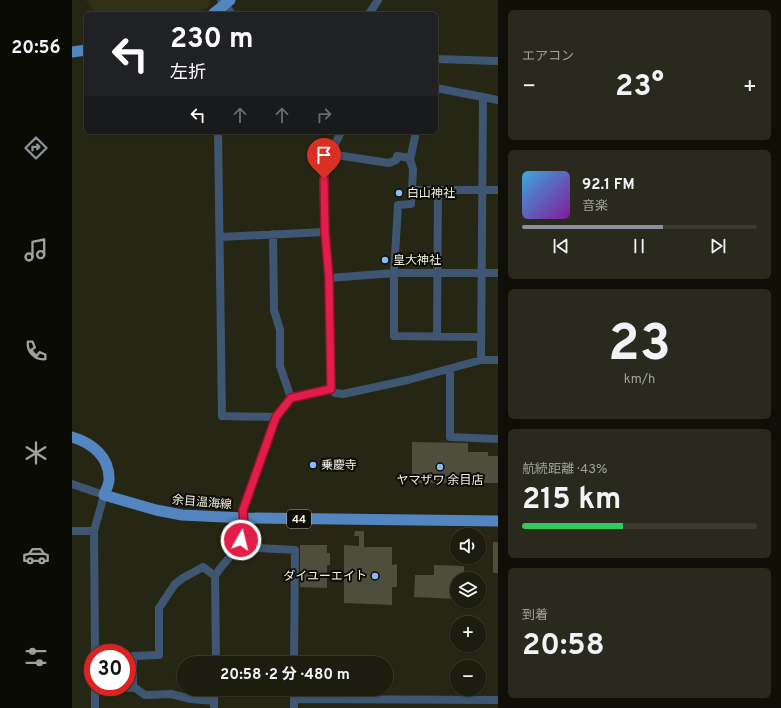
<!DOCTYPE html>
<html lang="ja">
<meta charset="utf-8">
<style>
:root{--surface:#1c1c0f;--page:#29291d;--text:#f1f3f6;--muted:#a0a19e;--line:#3a3a2f;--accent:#8c9099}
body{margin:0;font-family:Overpass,"Noto Sans JP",sans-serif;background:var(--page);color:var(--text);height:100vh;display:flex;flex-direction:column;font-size:15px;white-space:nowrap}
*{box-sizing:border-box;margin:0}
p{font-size:13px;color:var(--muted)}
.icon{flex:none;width:22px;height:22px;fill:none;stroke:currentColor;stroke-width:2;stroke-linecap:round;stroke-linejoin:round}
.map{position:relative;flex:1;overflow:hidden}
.panel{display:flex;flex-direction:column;gap:10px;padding:10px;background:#0f0f08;width:283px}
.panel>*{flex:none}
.banner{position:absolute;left:12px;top:12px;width:354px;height:122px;border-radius:6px;box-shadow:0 1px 3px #0004,0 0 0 1px var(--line);background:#202124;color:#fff;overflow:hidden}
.controls{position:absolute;left:378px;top:528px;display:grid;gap:8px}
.controls a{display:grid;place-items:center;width:36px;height:36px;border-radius:50%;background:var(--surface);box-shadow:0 1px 3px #0004,0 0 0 1px var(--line);font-size:20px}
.speed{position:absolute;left:12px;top:644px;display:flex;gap:8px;font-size:20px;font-weight:700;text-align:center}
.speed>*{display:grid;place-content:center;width:52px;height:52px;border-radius:50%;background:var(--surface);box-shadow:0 1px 3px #0004,0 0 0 1px var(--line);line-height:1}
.speed .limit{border:6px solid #d22;background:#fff;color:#111}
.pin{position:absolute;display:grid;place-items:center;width:34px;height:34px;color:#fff;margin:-41px -17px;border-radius:50% 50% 50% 0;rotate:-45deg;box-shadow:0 0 4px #0007}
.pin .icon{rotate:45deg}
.me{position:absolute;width:44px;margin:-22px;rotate:8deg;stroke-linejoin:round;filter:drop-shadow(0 0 3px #0008)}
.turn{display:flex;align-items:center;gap:14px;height:84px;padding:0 20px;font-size:18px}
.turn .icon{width:52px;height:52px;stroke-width:2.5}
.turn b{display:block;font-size:28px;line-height:34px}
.lanes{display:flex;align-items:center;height:38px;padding:0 20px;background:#0003;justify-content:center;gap:20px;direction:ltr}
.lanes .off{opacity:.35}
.big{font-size:30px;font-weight:700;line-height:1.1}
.panel .card{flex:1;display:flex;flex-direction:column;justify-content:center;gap:6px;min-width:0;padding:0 14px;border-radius:6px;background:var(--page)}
.panel .dial{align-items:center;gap:0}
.dial b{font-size:52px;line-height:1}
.song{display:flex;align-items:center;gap:12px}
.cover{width:48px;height:48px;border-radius:6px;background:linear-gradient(135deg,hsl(200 70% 55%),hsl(290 70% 35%))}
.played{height:4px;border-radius:2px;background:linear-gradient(90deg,var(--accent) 60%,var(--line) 60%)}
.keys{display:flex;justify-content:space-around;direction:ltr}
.heat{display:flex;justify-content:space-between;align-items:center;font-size:22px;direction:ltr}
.charge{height:6px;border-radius:3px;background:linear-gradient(90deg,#34c759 43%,var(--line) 0)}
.trip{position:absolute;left:105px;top:656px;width:216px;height:40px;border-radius:20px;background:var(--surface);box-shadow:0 1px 3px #0004,0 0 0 1px var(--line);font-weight:700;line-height:40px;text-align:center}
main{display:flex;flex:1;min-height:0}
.menu{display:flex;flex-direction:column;width:72px;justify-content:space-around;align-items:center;background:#0b0b06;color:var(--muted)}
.menu .icon{width:28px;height:28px}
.menu .active{color:var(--accent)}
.menu b{font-size:18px;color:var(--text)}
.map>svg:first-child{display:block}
.built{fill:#2f3017}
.building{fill:#4d4e3b}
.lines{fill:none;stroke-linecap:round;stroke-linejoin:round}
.minor{stroke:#3e5672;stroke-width:8}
.major{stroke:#5386c0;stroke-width:11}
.route-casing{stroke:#92132f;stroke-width:10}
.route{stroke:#e11d48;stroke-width:7}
.poi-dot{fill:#85bbfb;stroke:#0e0e07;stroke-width:1.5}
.labels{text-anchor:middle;stroke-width:4;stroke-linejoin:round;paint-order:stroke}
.shield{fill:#0e0e07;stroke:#acaca2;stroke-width:1}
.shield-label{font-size:11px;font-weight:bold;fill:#eff0e4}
.poi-label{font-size:12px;fill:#eff0e4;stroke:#0e0e07;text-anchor:start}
.street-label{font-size:12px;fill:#eff0e4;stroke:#0e0e07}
</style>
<main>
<nav class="menu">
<b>20:56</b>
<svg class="icon active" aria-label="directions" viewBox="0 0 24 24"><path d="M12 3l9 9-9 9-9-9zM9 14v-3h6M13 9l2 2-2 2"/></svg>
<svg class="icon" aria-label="music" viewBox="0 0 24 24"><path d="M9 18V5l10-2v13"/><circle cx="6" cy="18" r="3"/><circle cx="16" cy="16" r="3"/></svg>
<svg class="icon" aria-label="phone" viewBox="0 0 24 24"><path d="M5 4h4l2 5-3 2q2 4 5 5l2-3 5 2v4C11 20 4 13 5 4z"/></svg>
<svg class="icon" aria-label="climate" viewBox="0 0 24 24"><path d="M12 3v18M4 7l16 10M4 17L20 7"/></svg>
<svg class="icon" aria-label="car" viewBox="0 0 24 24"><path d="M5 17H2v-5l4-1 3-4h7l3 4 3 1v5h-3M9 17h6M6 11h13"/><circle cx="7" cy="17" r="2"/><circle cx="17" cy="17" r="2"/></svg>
<svg class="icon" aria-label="filters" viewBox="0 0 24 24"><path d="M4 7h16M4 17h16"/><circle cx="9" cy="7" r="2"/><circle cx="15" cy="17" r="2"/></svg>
</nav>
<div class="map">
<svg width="426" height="708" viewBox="0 0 426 708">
<rect width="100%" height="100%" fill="#252614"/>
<path class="built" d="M14,0H137L138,2L137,6L126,14H25Z"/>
<path class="building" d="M340,442L396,443V452H416V456H426V483H340Z
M283,531H292V547H320V565L325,564V587H320V605L272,603V545L287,546V536H282Z
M421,542H426V573H421Z
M228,545H255V553H258V565H255V588L228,587Z
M362,565L392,566V579H385V599L342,597L343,575H362Z"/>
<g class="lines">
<path class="minor" d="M149,0L160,14
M297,14L306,0
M364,59L426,61
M364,88L411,97L409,360
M411,97L426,100
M146,132L150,416L204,417
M269,132L257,156L251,183L257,278L259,389L263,393L271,394L336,380L409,360H426
M258,154L317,163L324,160L325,156L338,158
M340,190L341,169L338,160L344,132
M201,234L202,310L208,330V366L219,398
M148,237L253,232
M257,278L322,273H426
M365,337L366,190
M409,337L322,336V273L326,205L339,204L340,190H426
M378,369V437L426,439
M0,484L32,495L22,531L23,653
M0,531H22
M166,547L223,550L222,663
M144,663L143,576C150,563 163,555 168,541C173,530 169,518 172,508C182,477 194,448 204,417L212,406L219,398L259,389
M23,687V708
M34,687L63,688L73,695L99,694L119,699L142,701
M61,688V656L87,655V608L103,584L111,578L131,567L143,576
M222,699V689
M142,708V689
M222,708V699L426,700"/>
<path class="major" d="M141,14L158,0
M0,52L14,50
M0,437C20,443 38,457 37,480C37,484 34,490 32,495L84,510L110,515L172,518L426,521"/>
</g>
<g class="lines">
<defs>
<path id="route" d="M169,540L172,529L171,510L204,417L219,398L259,389L257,278L253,232L252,179"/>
</defs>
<use href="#route" class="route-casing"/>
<use href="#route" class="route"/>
</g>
<g class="poi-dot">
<circle cx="327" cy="193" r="4"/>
<circle cx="313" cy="260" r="4"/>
<circle cx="241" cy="465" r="4"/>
<circle cx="368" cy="467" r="4"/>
<circle cx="303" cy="576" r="4"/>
</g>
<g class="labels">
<rect class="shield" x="215" y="510" width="24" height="18" rx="3"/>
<g class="shield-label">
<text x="227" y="523">44</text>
</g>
<g class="poi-label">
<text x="335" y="197">白山神社</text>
<text x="321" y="264">皇大神社</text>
<text x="249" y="469">乗慶寺</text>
<text x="368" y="484" text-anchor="middle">ヤマザワ 余目店</text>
<text x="295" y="580" text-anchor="end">ダイユーエイト</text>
</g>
<g class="street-label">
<text transform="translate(130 502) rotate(5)" y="4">余目温海線</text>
</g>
</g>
</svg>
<div class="controls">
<a><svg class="icon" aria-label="sound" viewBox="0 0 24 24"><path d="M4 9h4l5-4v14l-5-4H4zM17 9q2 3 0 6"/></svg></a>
<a><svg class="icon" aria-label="layers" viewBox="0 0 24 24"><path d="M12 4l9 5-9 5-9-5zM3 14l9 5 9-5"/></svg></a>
<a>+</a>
<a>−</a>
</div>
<div class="speed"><div class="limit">30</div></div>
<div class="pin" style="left:252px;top:179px;background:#d93025"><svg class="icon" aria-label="arrive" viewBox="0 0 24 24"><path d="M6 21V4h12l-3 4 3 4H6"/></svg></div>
<svg class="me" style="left:169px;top:540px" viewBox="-20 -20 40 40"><circle r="17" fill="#e11d48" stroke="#fff" stroke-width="3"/><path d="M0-11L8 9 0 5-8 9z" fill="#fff"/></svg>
<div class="trip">20:58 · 2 分 · 480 m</div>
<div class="banner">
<div class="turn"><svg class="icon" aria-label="left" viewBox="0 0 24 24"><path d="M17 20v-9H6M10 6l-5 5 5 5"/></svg><div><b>230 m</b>左折</div></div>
<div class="lanes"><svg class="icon" aria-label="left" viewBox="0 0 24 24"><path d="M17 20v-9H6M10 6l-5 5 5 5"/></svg><svg class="icon off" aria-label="ahead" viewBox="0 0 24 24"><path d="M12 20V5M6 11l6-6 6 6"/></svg><svg class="icon off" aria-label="ahead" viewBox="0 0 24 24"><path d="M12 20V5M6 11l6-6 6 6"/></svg><svg class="icon off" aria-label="right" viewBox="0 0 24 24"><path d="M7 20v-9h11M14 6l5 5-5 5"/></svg></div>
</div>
</div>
<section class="panel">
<div class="card"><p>エアコン</p>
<div class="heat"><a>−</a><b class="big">23°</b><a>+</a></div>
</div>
<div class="card">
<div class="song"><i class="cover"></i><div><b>92.1 FM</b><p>音楽</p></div></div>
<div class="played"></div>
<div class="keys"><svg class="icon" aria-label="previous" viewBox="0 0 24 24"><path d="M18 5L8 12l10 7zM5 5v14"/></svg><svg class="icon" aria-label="pause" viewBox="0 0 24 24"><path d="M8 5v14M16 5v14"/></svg><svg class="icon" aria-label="next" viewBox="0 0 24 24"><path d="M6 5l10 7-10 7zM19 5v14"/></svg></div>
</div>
<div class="card dial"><b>23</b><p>km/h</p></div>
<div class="card"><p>航続距離 · 43%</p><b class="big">215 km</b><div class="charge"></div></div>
<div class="card"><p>到着</p><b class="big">20:58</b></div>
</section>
</main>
